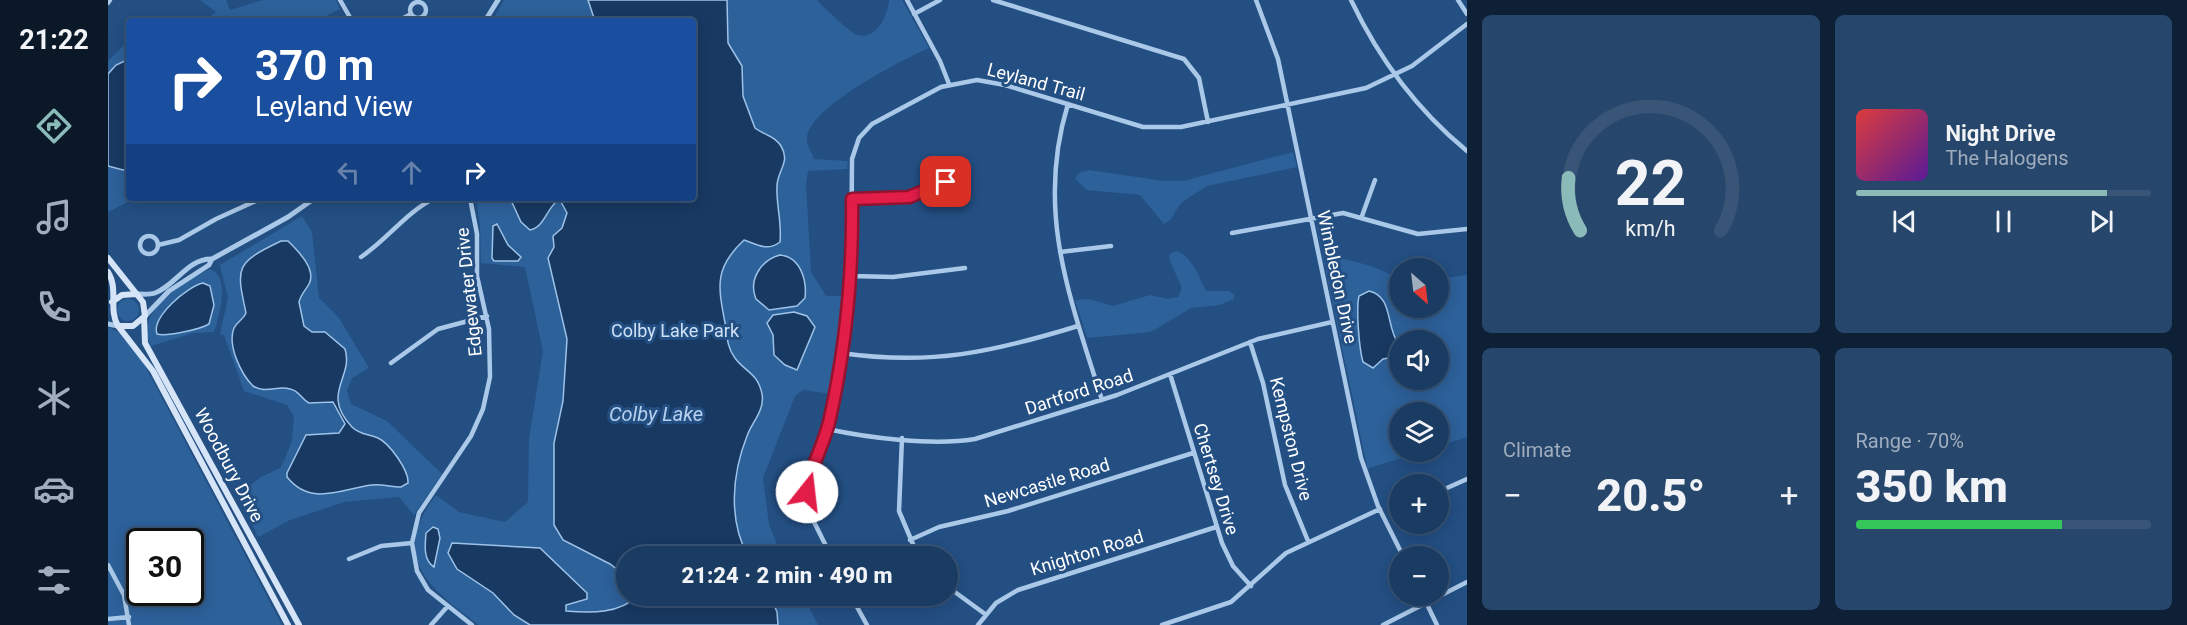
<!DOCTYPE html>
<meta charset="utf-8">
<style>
:root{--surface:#1a3b62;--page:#27466b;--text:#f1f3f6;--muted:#9fadbe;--line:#385577;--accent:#8bbbb9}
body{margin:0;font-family:Roboto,sans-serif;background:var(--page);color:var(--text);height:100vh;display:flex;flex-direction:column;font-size:22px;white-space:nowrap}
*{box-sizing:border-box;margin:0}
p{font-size:20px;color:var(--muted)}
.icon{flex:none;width:33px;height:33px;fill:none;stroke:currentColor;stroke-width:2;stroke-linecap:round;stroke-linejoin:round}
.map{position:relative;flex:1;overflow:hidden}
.details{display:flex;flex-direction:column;gap:15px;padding:15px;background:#0e2036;width:720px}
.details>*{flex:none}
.guide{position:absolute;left:18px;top:18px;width:570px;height:183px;border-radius:6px;box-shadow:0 3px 15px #0003,0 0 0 2px var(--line);background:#1a4fa0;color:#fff;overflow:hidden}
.needle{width:39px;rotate:152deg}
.fabs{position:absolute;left:1281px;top:258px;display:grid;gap:12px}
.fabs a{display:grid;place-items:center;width:60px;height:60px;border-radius:50%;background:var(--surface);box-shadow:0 3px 15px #0003,0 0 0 2px var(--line);font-size:30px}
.speed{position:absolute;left:18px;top:528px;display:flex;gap:12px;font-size:30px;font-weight:700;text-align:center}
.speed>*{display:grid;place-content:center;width:78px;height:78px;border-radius:50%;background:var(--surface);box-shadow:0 3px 15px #0003,0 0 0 2px var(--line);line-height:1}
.speed .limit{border:3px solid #111;border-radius:9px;background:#fff;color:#111}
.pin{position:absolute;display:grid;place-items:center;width:51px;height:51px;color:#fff;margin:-26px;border-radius:12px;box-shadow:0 3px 9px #0006}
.me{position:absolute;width:66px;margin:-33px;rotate:16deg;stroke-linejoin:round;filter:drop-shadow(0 0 4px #0008)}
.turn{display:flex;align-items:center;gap:21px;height:126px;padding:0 30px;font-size:27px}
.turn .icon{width:78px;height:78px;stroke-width:2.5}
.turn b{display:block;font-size:42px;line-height:51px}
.lanes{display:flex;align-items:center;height:57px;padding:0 30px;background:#0003;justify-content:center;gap:30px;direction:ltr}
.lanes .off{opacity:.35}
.big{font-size:45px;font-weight:800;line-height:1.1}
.details .card{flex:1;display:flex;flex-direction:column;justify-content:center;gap:9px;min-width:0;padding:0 21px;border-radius:9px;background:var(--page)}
.details .dial{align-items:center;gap:0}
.dial svg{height:156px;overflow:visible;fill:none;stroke:var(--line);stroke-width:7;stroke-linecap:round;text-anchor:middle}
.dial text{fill:var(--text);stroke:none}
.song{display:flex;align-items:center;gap:18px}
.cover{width:72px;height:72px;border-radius:9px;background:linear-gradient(135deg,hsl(0 70% 55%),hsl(270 70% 35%))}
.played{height:6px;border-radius:3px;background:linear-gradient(90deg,var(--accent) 85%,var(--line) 85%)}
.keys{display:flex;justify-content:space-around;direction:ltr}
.heat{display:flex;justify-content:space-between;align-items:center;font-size:33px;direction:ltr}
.charge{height:9px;border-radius:4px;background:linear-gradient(90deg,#34c759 70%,var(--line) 0)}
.details .tiles{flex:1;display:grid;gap:15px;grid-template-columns:repeat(2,1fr)}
.trip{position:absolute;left:508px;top:546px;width:342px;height:60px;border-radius:30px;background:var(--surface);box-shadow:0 3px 15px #0003,0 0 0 2px var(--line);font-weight:800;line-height:60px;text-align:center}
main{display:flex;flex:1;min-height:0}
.tab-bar{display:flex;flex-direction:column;width:108px;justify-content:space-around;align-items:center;background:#0a1827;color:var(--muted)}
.tab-bar .icon{width:42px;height:42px}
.tab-bar .on{color:var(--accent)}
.tab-bar b{font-size:27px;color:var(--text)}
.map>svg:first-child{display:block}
.green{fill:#2d619a;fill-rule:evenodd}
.water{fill:#183962;stroke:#9ec3e9;stroke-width:1.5}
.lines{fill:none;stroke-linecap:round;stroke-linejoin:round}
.minor{stroke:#aac8e8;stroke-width:4.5}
.tertiary{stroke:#aac8e8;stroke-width:5}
.secondary{stroke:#d5e4f7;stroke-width:6}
.route-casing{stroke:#92132f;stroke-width:15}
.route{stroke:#e11d48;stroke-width:10}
.labels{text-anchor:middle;stroke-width:6;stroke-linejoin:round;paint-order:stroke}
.street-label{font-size:18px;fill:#fff;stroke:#234f83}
.park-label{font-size:18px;fill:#cee1f6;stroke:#234f83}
.water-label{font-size:20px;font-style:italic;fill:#b6d1ef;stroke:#234f83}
</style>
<main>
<nav class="tab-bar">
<b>21:22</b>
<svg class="icon on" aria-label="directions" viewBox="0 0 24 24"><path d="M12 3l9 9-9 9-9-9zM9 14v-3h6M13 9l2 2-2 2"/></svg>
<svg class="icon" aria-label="music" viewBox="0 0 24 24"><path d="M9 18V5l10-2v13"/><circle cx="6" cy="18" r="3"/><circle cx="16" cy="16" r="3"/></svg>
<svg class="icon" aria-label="phone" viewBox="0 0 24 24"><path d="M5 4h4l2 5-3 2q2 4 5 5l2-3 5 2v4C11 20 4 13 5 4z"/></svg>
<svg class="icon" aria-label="climate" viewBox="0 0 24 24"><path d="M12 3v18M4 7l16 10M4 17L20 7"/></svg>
<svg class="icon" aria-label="car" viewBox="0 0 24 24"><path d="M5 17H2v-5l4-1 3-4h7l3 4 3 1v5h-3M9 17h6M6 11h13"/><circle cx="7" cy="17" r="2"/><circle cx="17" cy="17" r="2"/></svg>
<svg class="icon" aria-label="filters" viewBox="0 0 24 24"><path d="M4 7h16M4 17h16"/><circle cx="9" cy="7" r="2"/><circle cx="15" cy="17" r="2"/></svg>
</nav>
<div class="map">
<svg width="1359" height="625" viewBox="0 0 1359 625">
<rect width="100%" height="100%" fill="#234f83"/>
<path class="green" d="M92,0H118L122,10L155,0H228L232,9L208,21H96L108,12Z
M396,0H709C714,6 743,33 749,35C769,40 780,15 781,0H794L821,48C794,60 703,106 699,137C698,146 704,151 706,159L740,161L739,169L700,171L698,184L703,272L718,296H738L723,394L695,390L687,396L655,478L661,525L674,556H519V596H700L696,598L710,625H371C321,588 281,558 328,495L351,512L397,522L420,502L421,439L435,351L417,267L373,263L372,226L368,198H585V21H384Z
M21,40V198H27L0,212V61Z
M1185,152L1189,167L1099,186L1073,203L1063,219L1056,224L1032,195L979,190L967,179L971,173L981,170L1056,181H1075Z
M194,216L204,232L211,298L231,318L261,368L244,378L239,391L243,404L279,421L334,474L306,515L291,497L236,502L182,520L150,537L130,495L153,477L172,468L177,459L184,440L186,417L179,405L136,391L116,335L112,334L120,298L112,265Z
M1215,219L1222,255L1263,266L1291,278L1292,308H1330L1331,279L1359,275V437L1331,446L1330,412H1292V452H1313L1261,468L1260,471L1208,224L1209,220ZM1292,340H1330V380H1292Z
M1068,251C1084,256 1091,277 1098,291H1120L1126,294V299L1112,305L1083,308L1043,332L979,338L967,300L981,299L1005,306L1042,295L1060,299L1070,297L1074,288L1061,259L1062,254Z
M102,269C123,277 111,317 106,332L85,333L43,346C23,313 78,280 102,269Z
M9 310a11 11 0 1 1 22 0a11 11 0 1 1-22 0Z
M0,327L12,333L35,362L174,625H0ZM32,542H82V592H32Z"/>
<path class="water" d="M480,0H619L620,43L634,66L635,96L647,128C656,135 667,136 673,146C683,162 669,171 669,186C668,206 674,220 672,242C659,252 648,244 636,240C606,268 610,286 617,323C619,335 619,348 627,358C636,371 650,373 654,394C657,410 644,422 639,436C624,474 620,520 640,556H519V577L502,564L455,540L446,525V443L455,401L459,339L440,258L446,247L445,236L454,228L459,213L453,202H448C438,211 435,228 422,230L413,222L402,198H585V21H487Z
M21,59V168L15,170L0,166V74L8,65Z
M389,224L400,245L413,257L410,261H386L384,258L385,226Z
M173,241H180C189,250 209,269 201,284C197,291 193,294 191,302L196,326L204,332H217L237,349C246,378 212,393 244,427C252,435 261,434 270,438C281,443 301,470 300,483L293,487C284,487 274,484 264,485C233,489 203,507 179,477V473L198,435L231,433L237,424L225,402L201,403C193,399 192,391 182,389C170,385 158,394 145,386C133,374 119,345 126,328C129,322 135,320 138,313C128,267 127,263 173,241Z
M672,255C693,257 699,281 697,298L689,306L661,310L648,299C640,280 653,260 672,255Z
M95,283L102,286L106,305L101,324C93,329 58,337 49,334C43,317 80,286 95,283Z
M1261,291C1285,296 1278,327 1290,343L1286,357L1275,359L1265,368L1255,362C1251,348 1248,309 1251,296Z
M686,312L699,316L707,327L689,370L677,365L666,355L665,335L659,323L665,315Z
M325,527L330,529L332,538L326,567C315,560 317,545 318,533Z
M344,543L432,548L479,593V599L458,605V611C482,613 512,614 529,596H662L669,612L670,625H422L406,615L385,593L349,569L340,553Z"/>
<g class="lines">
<path class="minor" d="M232,0L244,21
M799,0L832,61L841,84
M885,0L1076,59L1091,78L1100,122
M1148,0L1170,59L1253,458L1270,506L1295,556
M1243,0C1271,59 1308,109 1359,151
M1350,0L1359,14
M302 10a8 8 0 1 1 16 0a8 8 0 1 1-16 0Z
M0,3L2,0
M806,14L832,0
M290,21L303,14
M960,104C927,211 962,298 994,400
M362,198L369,234V276L381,329L382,377L375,409L363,436L311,513L304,543L309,571L320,590L364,625
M744,199C783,198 815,198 848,176
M1254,216L1267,180
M1124,233L1235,213L1310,234L1359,229
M32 245a9 9 0 1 1 18 0a9 9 0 1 1-18 0Z
M50,245L71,240L108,219L154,198
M952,252L1003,246
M253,257C280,239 298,212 327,198
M744,276L785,277L857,268
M1142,342L1155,383L1177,485L1200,541
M733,353C823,366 885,352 970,326
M283,363L330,329L379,316
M1062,374L1114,543L1125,566L1143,586
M719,429C761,438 825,446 867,439L1009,395L1150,339L1224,322
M794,438L791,511L810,556
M1330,492L1359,479
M802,540L831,527L900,511L1085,453
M723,556L702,514L699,492L723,417L743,292L744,159L751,138L764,124L833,87L869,80L897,85L1035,127H1073L1258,88L1304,66L1359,24
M241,559L273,546L304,543
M0,565L16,595L21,625
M840,587L877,614
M743,596L759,625
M1315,596L1329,625
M0,619L21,617
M323,625L339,607
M870,625L888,603L910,590L1108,527
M1054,625L1123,602L1178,553L1272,509
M1275,625L1359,582"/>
<path class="tertiary" d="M377,21L390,0
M28,294C34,294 41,295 47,293C67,286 80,258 104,259L180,217L207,198
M37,316L61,291L101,265L104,259
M0,324L10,326"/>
<path class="secondary" d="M0,258L35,302L37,316L25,326H10C0,309 11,290 0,272
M4,302L14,295L28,294
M36,317L37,343L191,625
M10,326L45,371L180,625"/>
</g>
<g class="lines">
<defs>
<path id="route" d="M699,492C702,467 717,443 722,418C738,346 745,273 744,199L801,197L838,182"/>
</defs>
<use href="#route" class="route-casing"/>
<use href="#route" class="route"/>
</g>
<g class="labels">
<g class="street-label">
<text transform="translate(928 82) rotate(15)" y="6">Leyland Trail</text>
<text transform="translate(1229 277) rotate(78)" y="6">Wimbledon Drive</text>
<text transform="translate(361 292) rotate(-96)" y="6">Edgewater Drive</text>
<text transform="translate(971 392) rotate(-18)" y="6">Dartford Road</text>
<text transform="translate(1183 439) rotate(76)" y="6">Kempston Drive</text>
<text transform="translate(121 465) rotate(62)" y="6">Woodbury Drive</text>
<text transform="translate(1108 479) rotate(73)" y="6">Chertsey Drive</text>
<text transform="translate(939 483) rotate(-17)" y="6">Newcastle Road</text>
<text transform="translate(979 553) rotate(-17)" y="6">Knighton Road</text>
</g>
<g class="park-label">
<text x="567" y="337">Colby Lake Park</text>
</g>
<g class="water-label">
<text x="548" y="421">Colby Lake</text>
</g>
</g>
</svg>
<div class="fabs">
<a><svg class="needle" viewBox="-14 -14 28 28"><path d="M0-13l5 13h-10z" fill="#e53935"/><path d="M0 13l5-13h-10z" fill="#9fadbe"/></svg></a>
<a><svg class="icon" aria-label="sound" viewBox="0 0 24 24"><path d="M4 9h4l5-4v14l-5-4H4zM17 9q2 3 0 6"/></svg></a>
<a><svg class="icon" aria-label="layers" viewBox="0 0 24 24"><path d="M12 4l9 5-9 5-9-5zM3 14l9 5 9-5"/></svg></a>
<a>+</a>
<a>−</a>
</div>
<div class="speed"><div class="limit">30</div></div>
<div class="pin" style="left:838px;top:182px;background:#d93025"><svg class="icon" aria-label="arrive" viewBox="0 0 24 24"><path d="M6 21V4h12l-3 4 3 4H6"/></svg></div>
<svg class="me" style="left:699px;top:492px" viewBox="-20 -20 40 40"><circle r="19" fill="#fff"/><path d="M0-13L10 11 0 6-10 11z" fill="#e11d48"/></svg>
<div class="trip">21:24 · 2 min · 490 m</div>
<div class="guide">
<div class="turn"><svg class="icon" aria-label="right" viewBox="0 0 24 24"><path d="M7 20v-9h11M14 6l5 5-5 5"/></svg><div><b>370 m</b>Leyland View</div></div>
<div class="lanes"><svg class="icon off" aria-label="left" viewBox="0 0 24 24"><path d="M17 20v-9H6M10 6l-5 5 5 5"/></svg><svg class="icon off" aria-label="ahead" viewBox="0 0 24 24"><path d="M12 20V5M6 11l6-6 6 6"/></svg><svg class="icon" aria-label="right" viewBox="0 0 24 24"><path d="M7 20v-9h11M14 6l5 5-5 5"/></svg></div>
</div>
</div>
<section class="details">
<div class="tiles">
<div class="card dial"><svg viewBox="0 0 100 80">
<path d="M14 69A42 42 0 1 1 86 69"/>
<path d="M14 69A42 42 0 0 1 8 42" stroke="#8bbbb9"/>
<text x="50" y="56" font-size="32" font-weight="700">22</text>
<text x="50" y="72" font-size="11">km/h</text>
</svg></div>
<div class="card">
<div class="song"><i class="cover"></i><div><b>Night Drive</b><p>The Halogens</p></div></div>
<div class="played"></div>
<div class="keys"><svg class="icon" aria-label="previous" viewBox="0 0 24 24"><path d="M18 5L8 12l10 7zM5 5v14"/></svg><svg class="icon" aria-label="pause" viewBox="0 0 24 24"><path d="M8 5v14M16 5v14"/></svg><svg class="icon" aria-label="next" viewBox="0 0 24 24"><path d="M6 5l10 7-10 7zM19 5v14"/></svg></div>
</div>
<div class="card"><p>Climate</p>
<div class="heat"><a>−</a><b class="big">20.5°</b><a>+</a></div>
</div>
<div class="card"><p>Range · 70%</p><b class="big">350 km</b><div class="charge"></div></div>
</div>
</section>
</main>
